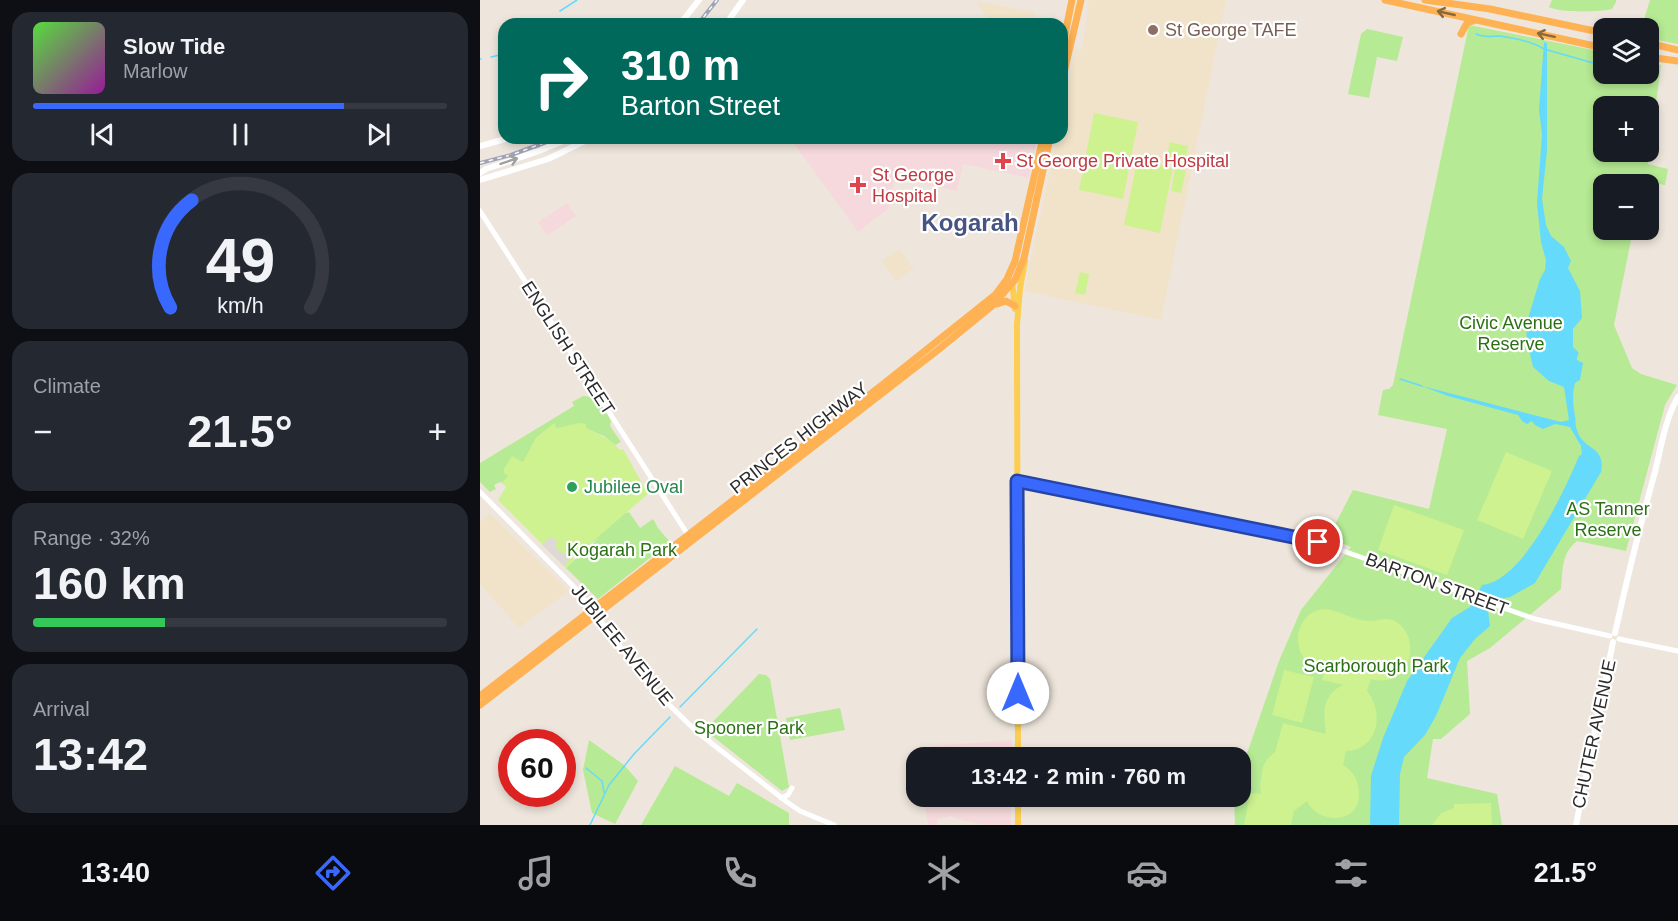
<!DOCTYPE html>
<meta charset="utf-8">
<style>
:root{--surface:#171b24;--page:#242831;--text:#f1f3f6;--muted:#9ea1a6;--line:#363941;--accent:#3968ff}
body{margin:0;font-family:Arial,sans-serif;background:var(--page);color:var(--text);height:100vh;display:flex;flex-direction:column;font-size:22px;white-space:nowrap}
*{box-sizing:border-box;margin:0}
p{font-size:20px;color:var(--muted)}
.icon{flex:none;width:33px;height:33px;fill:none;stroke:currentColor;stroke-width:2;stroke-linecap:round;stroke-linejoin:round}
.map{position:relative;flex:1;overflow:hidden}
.drawer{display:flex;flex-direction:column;gap:12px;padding:12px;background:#0d0f14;width:480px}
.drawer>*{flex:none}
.banner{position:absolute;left:18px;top:18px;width:570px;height:126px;border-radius:18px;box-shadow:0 3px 9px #0003;background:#00695c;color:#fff;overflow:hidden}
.fabs{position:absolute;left:1113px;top:18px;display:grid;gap:12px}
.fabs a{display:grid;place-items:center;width:66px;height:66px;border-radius:12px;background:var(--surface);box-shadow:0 3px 9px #0003;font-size:30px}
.speed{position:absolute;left:18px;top:729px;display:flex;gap:12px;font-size:30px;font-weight:700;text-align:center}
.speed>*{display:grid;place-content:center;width:78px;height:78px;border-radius:50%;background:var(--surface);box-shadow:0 3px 9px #0003;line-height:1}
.speed .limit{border:9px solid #d22;background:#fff;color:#111}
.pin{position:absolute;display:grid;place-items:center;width:51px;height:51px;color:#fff;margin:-26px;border:3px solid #fff;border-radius:50%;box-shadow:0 2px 6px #0007}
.me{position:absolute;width:66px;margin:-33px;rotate:0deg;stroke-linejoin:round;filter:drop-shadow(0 0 4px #0008)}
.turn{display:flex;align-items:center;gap:21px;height:126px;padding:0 24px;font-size:27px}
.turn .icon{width:78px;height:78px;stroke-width:2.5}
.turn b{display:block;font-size:42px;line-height:51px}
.big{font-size:45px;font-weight:700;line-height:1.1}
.drawer .tile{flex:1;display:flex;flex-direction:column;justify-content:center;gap:9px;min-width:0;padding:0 21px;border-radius:18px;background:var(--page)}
.drawer .dial{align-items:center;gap:0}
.dial svg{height:156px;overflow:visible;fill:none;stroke:var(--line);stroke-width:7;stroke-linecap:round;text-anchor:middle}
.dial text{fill:var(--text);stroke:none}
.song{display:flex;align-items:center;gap:18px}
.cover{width:72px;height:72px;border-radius:9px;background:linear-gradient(135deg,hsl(110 70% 55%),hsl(300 70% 35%))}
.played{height:6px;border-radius:3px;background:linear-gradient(90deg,var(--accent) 75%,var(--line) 75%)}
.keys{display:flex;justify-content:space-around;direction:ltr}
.heat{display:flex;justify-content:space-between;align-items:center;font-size:33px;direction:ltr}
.charge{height:9px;border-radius:4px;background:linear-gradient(90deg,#34c759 32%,var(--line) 0)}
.trip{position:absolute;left:426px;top:747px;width:345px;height:60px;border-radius:18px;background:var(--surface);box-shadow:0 3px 9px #0003;font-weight:700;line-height:60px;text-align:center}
.dock{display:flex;height:96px;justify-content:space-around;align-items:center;background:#090b0e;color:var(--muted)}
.dock .icon{width:42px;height:42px}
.dock .selected{color:var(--accent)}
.dock b{font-size:27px;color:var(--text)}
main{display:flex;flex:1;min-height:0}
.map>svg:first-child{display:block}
.education{fill:#f1e3ca}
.medical{fill:#f6d9dc}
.green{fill:#b6ea94;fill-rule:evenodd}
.pitch{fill:#cdf28f}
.plaza{fill:#ded9d4}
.water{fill:#66dafa}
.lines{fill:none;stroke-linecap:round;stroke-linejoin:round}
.stream{stroke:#66dafa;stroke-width:1.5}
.secondary-tunnel{stroke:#c7c1b9;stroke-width:6;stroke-dasharray:6 3;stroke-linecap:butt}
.tertiary{stroke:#fff;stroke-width:5}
.secondary{stroke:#fff;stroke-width:6}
.primary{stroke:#fdcd52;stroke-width:6}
.trunk{stroke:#feb254;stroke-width:7}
.rail-casing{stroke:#9ea3b7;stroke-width:4}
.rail{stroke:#fff;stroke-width:1.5;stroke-dasharray:4.5;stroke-linecap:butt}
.oneway{stroke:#8a683d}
.oneway2{stroke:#a0a0a0}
.route-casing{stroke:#2544a6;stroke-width:15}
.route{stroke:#3968ff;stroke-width:10}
.education-dot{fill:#8d6e63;stroke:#fff;stroke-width:2}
.health-dot{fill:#e0444e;stroke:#fff;stroke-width:2}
.leisure-dot{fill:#2e9e5b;stroke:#fff;stroke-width:2}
.labels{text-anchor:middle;stroke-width:4.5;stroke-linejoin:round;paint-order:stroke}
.education-label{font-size:18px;fill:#785e54;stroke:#fff;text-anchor:start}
.health-label{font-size:18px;fill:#be3a42;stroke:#fff;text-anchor:start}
.park-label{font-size:18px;fill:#2b7014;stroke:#fff}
.street-label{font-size:18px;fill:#2b2b2b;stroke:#fff}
.leisure-label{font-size:18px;fill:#27864d;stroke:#fff;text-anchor:start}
.district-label{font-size:24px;font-weight:bold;fill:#475481;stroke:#fff}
</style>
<main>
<section class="drawer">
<div class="tile">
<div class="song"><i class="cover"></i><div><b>Slow Tide</b><p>Marlow</p></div></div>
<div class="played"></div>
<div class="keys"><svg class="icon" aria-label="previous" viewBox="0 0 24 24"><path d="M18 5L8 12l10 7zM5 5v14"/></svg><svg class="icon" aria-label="pause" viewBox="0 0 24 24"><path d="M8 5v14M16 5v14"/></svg><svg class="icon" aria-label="next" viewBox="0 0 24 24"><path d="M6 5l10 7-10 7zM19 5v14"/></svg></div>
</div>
<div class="tile dial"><svg viewBox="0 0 100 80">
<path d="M14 69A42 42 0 1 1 86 69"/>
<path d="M14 69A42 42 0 0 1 25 14" stroke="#3968ff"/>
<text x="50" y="56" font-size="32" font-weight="700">49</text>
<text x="50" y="72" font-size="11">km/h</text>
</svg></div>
<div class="tile"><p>Climate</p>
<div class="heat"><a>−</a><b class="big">21.5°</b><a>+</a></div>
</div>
<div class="tile"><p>Range · 32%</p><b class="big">160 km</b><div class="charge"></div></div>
<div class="tile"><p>Arrival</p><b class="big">13:42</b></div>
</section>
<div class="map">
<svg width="1198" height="825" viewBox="0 0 1198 825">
<rect width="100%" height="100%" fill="#eee6dc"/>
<path class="education" d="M609,0H746L681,320L544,291L577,138H582V115L596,49L601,50L603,43Z
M496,1L555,12L553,24H511Z
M419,249L434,268L416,281L401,261Z
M9,513L89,591L39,628L0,584V522Z"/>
<path class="medical" d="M310,138H557L549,178L483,164L477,191L415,178L408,209L378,232Z
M87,203L96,216L67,236L58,222Z
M532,740V757H455L453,746Z
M468,796L531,797V825H505L473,818L472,816L457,819V825H448L444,800Z"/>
<path class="green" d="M1072,0H1136V2L1132,9C1119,12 1080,13 1069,7Z
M1170,0H1198V44L1177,40L1169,34L1168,28H1166L1165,16Z
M989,25L1123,52L1124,74H1168L1169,62L1181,65L1168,164L1188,169L1185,185L1163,181L1162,184H1124V230H1153L1134,325L1152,368L1161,374L1197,385L1185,405L1146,551L1097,541C1081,554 1083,569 1081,589L1010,648L987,661L990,714L961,739H953L947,778L1017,794L1022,825H755L754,797L760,796L761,771L799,661L821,610L871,547L848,538L873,490L949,509L967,429L898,415L903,390L909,389L913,385ZM1124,106H1168V152H1124Z
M887,29L923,37L917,61L897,57L889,98L868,94L881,34Z
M103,396C118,397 125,409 131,421L130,426L141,442L135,445L124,436L105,428L106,425L77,429L74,424L56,438L43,463L32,457L29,476L22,483L20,482L14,485L16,489L10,492L0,482V463L94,406L92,402Z
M141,469L145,470L149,483L148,491L153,492L159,499L144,512L147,513L149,512L160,528L173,519L178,528L190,542L118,599L86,568L119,538L93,555C82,554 78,552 76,541C85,539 93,541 102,539C118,535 141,487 139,471Z
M279,674L286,675L290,679L309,787L302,791L231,735L227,728Z
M360,708L365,730L310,740L306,718Z
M109,740L144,765L158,781L135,824L112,813L103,770Z
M195,766L249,796L257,783L309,813V825H161Z"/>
<path class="pitch" d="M614,113L658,122L643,199L599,190Z
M690,142L708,146L704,166L686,162Z
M657,161L693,168L680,233L644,225Z
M695,169L706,171L701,193L691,191Z
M600,272L609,274L605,295L595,293Z
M74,423L77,428L99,423L106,424V428C118,434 131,439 140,450L143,449L168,494L111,543L93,555L92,557L95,560L86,568L18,500L26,487L22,483L28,476L24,473V469L32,456L43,462L56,438Z
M1026,452L1072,471L1043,539L997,520Z
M914,505L984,530L967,575L898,550Z
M846,609C860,611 878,622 891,621C902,620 908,616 918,623C941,639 932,690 891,679L887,691C905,713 898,750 866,751L863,765C873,771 878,779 879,792C881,825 838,825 827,801L814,811L811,825H764L770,793L781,794L780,786L783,767L787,759L795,752L803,723L846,734C843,713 842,695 863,685L842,680L844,670C808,665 810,610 846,609Z
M804,670L834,677L822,723L792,715Z
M1011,803L1012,825H952L961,813L974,808V804Z"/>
<path class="plaza" d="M70,537L77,540L75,547L83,554L93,555L84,566L62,545Z"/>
<path class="water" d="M1064,42L1067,43V150L1062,199L1066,225L1071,236L1084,247L1091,261L1088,268L1100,291L1102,318L1093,329V347L1099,353L1097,357V360L1103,363L1100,380L1095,383C1092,395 1093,404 1095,416C1096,420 1095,426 1097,430C1103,451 1126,445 1121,472L1055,583L1030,597L1017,600L1008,610L1010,626L995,639L980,658L956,716L945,735L924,757L920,774L919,825H890L891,776L903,738L927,681L972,618L990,607L1002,585C1043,581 1084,492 1099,456L1102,454L1101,446L1090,427L1075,424L1063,429L1055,425L1052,421L1047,424L1042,421L1038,415L968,396L942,386L1081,422L1089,420L1084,387L1069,381L1053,367L1047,341L1046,325L1060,279L1065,270L1066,260L1061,242L1057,203L1062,134L1059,110Z"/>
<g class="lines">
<path class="stream" d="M80,11L97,0
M63,24L70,20
M996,34C1005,38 1011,36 1020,36C1034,38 1053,42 1064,49L1124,66
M11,57L24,54
M0,59H1
M1168,71L1170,70
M920,379L942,386
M200,707L277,629
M106,768L122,781L124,792
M110,825L129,785L154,754L190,717"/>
<path class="secondary-tunnel" d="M54,138L58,148"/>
<path class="tertiary" d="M0,211L208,535
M537,481L838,542L1055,619L1130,636
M0,492L98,591L169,685L217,732L307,802L320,811L354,825
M1139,639L1198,651
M301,798L308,795L312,788"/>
<path class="secondary" d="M200,24L219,0
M246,24L263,0
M0,146L29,138
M0,173L6,169L59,151L90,138
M0,180L68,159L111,138
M1135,633C1147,579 1160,525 1175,472C1181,447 1185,419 1198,397
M1096,825L1133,642"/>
<path class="primary" d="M532,281L535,309
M538,758L537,325L540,288L545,261
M538,825V796"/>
<path class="trunk" d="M905,0L1124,48
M945,0L1010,9L1124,33
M981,34L987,23L996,20
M1168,43L1198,50
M582,49L592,0
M1168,57L1198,61
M582,81L601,0
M517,304L526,301L535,306
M0,696L402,385L515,295L527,279L535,261L563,138
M0,705L458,350L512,306L535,280L544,258L570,138"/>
<defs>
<path id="rail" d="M218,24L237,0
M0,163L31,155L77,138"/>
</defs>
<use href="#rail" class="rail-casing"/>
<use href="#rail" class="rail"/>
</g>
<defs><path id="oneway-shaft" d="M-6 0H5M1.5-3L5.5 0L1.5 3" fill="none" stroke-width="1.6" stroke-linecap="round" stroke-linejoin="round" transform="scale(1.5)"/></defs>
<g class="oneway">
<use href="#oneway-shaft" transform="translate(966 13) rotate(-167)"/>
<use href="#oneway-shaft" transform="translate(1066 35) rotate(-168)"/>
</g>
<use class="oneway2" href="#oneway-shaft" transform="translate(29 161) rotate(-18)"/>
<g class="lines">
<defs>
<path id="route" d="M538,693L537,481L838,542"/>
</defs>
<use href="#route" class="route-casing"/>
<use href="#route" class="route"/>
</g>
<circle class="education-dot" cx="673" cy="30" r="6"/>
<g class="health-dot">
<path d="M520 152h6v6h6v6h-6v6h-6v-6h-6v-6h6z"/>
<path d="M375 176h6v6h6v6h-6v6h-6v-6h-6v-6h6z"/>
</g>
<circle class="leisure-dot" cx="92" cy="487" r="6"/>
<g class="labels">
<g class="education-label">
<text x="685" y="36">St George TAFE</text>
</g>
<g class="health-label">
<text x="536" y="167">St George Private Hospital</text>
<text x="392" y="181">St George<tspan x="392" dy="21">Hospital</tspan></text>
</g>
<g class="park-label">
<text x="1031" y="329">Civic Avenue<tspan x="1031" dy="21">Reserve</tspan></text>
<text x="1128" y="515">AS Tanner<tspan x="1128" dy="21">Reserve</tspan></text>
<text x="142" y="556">Kogarah Park</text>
<text x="896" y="672">Scarborough Park</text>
<text x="269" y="734">Spooner Park</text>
</g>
<g class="street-label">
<text transform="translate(88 348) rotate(57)" y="6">ENGLISH STREET</text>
<text transform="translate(319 438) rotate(-38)" y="6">PRINCES HIGHWAY</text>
<text transform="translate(957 584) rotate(20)" y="6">BARTON STREET</text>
<text transform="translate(142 645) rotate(51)" y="6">JUBILEE AVENUE</text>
<text transform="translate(1114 734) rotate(-78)" y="6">CHUTER AVENUE</text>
</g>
<g class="leisure-label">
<text x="104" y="493">Jubilee Oval</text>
</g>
<g class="district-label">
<text x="490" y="231">Kogarah</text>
</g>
</g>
</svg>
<div class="fabs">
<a><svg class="icon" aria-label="layers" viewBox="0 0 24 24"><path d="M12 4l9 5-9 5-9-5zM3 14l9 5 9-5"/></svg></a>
<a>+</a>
<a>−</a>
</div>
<div class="speed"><div class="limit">60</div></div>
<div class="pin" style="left:838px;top:542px;background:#d93025"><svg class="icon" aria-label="arrive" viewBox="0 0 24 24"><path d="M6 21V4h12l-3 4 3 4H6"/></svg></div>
<svg class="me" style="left:538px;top:693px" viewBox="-20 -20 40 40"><circle r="19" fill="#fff"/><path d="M0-13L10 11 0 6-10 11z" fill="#3968ff"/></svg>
<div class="trip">13:42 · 2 min · 760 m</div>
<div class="banner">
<div class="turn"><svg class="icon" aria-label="right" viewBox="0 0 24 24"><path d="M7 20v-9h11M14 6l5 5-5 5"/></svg><div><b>310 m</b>Barton Street</div></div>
</div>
</div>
</main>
<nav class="dock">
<b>13:40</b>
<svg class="icon selected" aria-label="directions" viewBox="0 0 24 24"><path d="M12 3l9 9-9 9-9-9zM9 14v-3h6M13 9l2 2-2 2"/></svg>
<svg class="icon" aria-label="music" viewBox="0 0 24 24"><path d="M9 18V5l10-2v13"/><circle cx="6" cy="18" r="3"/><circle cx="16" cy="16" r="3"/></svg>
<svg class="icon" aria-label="phone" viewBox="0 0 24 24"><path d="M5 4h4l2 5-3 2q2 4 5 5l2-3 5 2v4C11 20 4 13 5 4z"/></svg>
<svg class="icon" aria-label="climate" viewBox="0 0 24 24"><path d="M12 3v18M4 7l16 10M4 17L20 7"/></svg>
<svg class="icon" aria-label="car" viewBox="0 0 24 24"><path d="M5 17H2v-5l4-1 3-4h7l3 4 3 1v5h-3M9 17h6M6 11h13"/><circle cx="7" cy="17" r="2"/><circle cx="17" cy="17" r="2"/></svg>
<svg class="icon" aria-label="filters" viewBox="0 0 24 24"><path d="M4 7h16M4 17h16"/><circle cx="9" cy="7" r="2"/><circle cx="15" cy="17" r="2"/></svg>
<b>21.5°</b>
</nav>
